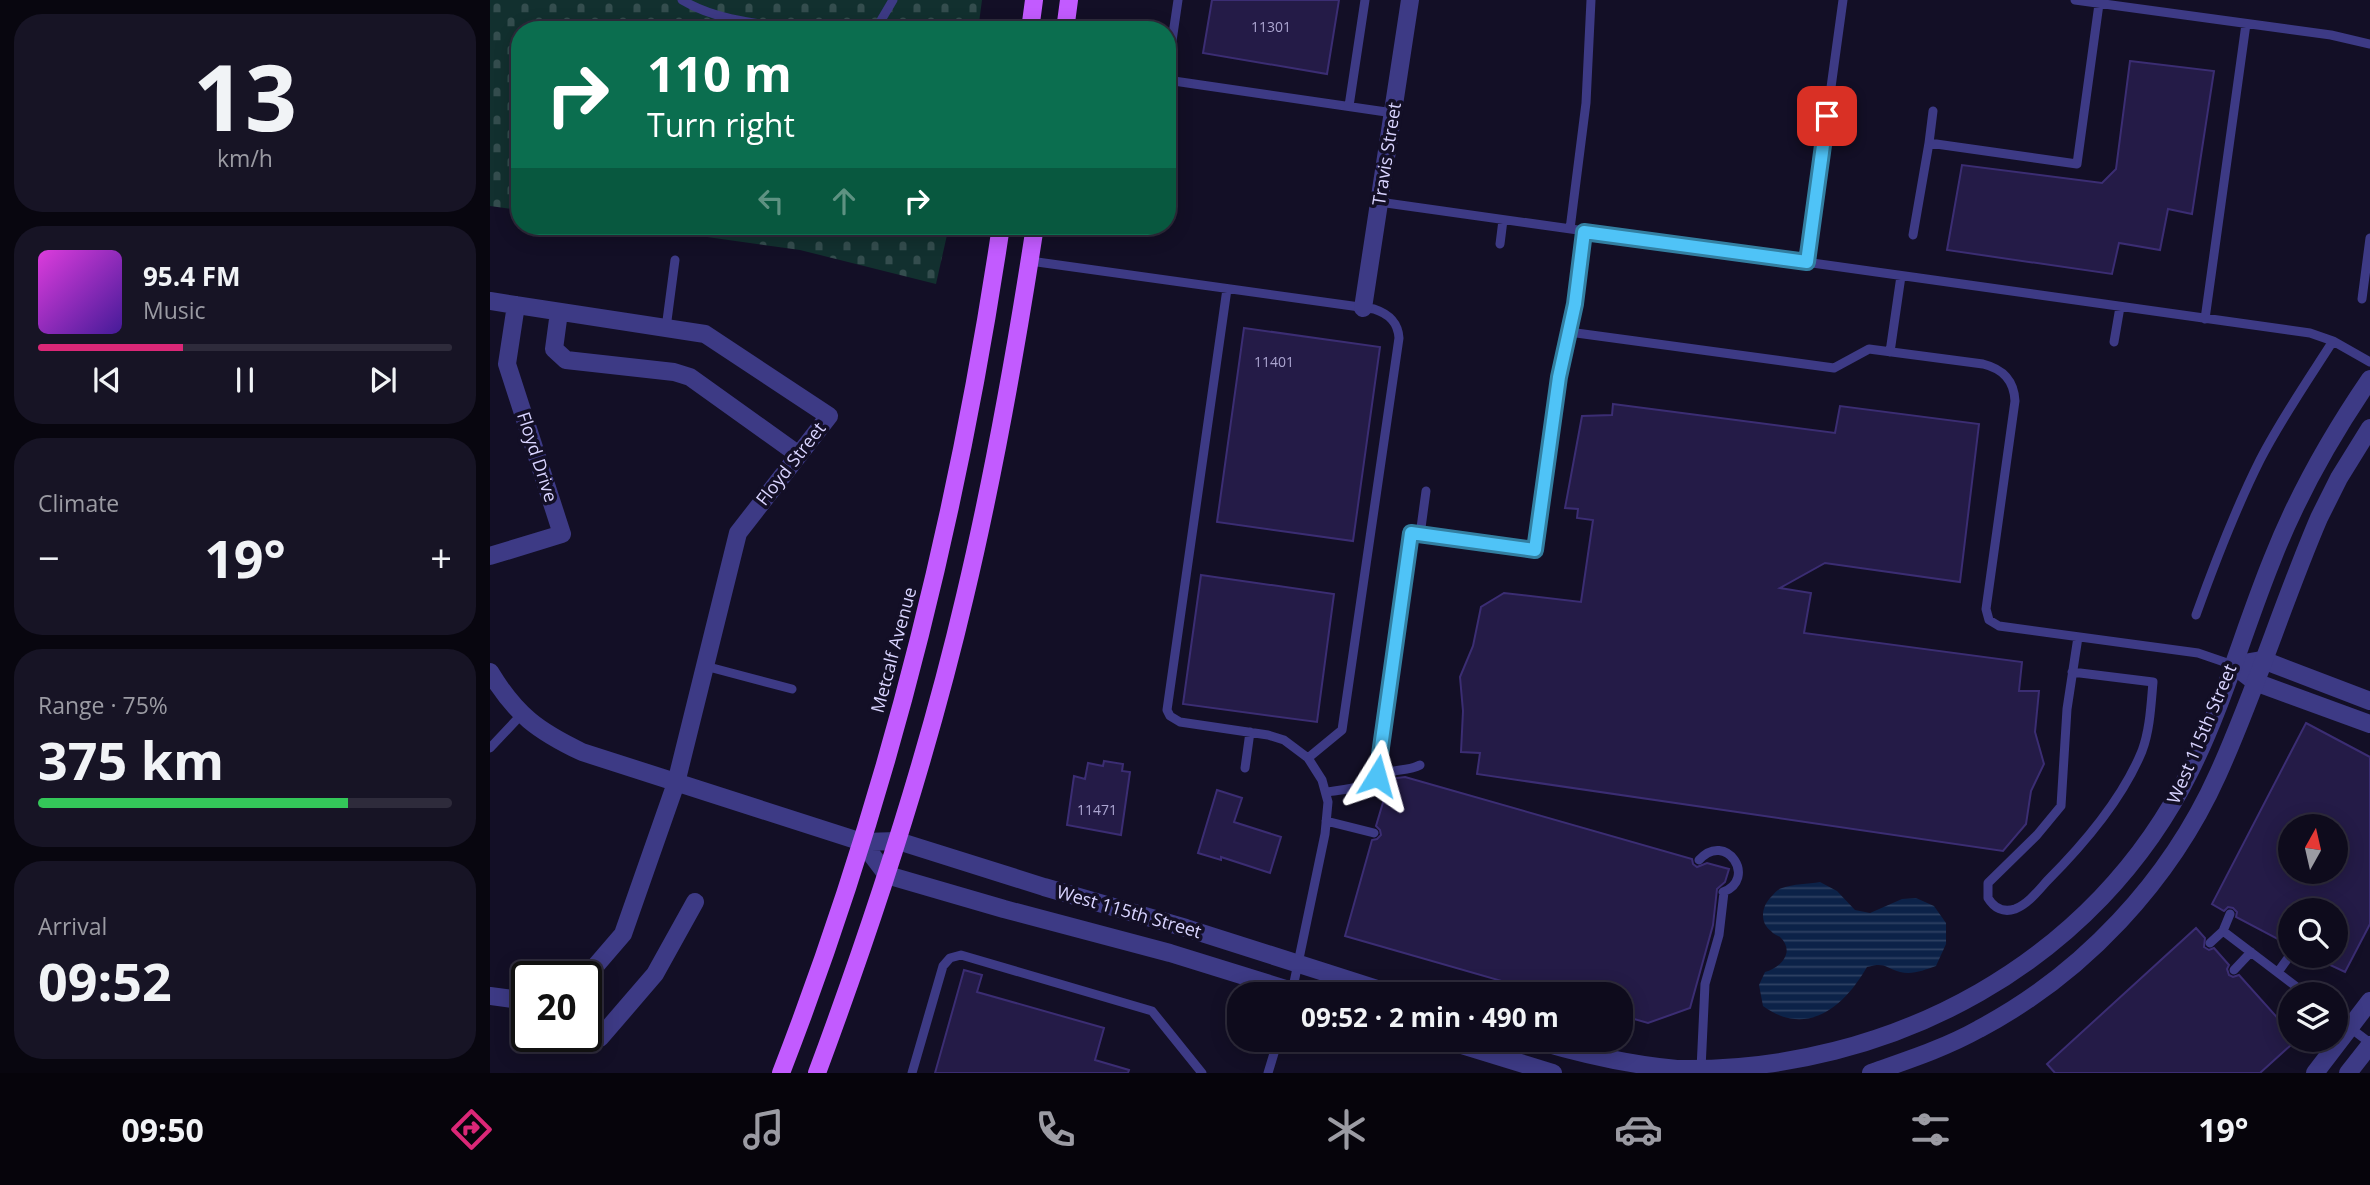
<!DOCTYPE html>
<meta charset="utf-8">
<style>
:root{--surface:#0e0b1c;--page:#171425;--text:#f1f3f6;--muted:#9b9ba3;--line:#2e2b3b;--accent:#db2777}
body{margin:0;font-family:"Open Sans",sans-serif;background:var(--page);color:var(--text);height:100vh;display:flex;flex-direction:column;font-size:26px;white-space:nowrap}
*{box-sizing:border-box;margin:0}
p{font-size:23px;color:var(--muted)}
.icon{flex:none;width:38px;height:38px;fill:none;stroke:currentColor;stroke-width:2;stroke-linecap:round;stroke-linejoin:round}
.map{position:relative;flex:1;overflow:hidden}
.side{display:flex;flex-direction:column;gap:14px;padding:14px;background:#08060f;width:490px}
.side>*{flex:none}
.top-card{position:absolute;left:21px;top:21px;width:665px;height:214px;border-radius:28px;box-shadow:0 4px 18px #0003,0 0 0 2px var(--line);background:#0b6e4f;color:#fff;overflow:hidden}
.needle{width:46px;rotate:8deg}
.buttons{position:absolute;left:1788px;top:814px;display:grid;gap:14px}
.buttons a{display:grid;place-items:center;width:70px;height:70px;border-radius:50%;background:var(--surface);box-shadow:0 4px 18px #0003,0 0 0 2px var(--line);font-size:35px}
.speed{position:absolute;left:21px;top:961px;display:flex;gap:14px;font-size:35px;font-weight:700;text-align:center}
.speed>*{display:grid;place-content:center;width:91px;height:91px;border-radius:50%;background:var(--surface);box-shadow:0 4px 18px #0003,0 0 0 2px var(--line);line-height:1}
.speed .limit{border:4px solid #111;border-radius:10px;background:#fff;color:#111}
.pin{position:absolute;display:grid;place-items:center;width:60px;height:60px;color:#fff;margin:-30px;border-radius:14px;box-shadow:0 4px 10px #0006}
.me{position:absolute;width:77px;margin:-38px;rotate:8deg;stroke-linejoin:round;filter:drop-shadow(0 0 5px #0008)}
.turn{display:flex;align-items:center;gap:24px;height:147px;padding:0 21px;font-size:32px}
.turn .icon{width:91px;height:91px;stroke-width:2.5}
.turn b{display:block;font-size:49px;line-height:60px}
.lanes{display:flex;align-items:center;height:66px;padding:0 21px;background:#0003;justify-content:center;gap:35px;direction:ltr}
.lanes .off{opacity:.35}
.big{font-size:52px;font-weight:700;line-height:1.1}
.side .tile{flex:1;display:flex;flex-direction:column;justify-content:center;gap:10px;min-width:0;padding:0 24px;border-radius:28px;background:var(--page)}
.side .dial{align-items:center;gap:0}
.dial b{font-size:91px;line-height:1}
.song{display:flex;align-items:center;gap:21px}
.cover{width:84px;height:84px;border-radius:10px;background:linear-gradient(135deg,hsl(300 70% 55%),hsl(260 70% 35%))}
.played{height:7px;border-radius:4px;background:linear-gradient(90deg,var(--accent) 35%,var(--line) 35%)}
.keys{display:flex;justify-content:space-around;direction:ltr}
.heat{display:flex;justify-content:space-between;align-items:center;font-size:38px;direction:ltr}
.charge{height:10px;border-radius:5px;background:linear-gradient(90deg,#34c759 75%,var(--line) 0)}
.trip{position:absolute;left:737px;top:982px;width:406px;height:70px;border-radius:28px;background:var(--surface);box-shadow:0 4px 18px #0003,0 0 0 2px var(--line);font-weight:700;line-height:70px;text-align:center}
.menu{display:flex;height:112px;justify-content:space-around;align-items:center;background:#06040b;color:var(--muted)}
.menu .icon{width:49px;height:49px}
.menu .selected{color:var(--accent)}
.menu b{font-size:32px;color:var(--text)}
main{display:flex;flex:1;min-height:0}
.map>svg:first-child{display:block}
.cemetery{fill:url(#cemetery-stones)}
.water{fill:url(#water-rules)}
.building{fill:#241b47;stroke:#3b2d73;stroke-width:2;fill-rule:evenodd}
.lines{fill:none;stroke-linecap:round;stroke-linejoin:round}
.service{stroke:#3d3a85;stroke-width:9}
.minor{stroke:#3d3a85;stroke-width:18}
.tertiary{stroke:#3d3a85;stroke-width:18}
.primary{stroke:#c25bff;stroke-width:18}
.route-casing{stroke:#337fa1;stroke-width:18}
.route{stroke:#4fc3f7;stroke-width:12}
.labels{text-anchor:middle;stroke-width:7;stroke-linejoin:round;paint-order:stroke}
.number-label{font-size:14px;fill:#aca6d1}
.street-label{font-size:18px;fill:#d9d4ff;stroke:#130f26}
</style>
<main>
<section class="side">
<div class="tile dial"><b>13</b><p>km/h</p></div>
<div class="tile">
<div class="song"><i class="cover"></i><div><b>95.4 FM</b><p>Music</p></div></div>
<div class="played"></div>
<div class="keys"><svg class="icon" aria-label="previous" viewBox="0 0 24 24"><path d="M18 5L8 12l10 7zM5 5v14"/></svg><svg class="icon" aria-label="pause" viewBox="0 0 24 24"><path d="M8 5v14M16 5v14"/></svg><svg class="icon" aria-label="next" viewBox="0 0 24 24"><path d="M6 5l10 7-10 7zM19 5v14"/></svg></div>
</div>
<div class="tile"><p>Climate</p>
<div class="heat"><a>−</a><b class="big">19°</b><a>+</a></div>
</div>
<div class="tile"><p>Range · 75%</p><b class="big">375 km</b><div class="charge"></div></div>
<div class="tile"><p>Arrival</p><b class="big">09:52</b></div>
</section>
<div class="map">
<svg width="1880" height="1073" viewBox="0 0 1880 1073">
<defs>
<pattern id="cemetery-stones" width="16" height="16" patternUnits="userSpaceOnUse" patternTransform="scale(1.75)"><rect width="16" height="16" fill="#12302f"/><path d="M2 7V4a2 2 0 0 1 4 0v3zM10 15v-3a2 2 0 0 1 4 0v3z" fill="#344d4e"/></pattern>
<pattern id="water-rules" width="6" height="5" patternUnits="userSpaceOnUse" patternTransform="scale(1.75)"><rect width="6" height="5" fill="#0c2248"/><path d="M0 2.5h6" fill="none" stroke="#2f4163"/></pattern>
</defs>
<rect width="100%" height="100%" fill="#130f26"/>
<path class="cemetery" d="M0,0H492L488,30H30V210L0,206Z
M139,226H459L446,284L310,250Z"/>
<path class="water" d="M1330,882L1347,891L1365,910L1380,913L1412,899L1426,898L1444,906L1456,923V944L1446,966C1434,970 1423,975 1410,972C1394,967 1395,962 1377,967C1354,1007 1317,1038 1273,1006L1269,985L1275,972C1290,968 1306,952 1290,937C1287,935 1283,934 1281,931C1270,923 1271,908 1280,898C1284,894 1287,889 1292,888C1303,884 1318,884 1330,882Z"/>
<path class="building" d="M722,0H849L837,74L713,53Z
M1640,61L1724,71L1702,214L1678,209L1670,250L1629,243L1622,274L1457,250L1472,165L1612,183L1626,169Z
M754,328L890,347L863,541L727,522Z
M1123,404L1345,433L1350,406L1489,424L1470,582L1335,563L1290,588L1321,593L1314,633L1532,662L1529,691H1549L1545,732L1554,764L1541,791L1536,824L1513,851L987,774L990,753L971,752L973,711L970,677L983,646L991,607L1014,593L1091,602L1103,520L1087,518L1088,509L1075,508L1092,416L1122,415Z
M711,575L844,594L827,722L693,704Z
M1816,723L1880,757V924L1855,972L1821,956H1846V910H1801V946L1746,917L1747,912L1743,908L1738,907L1734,911L1722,904ZM1801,826H1846V872H1801Z
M614,761L633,764L632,771L640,772L631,835L577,825L584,776L595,779L598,763L613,766Z
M915,777L1202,859L1203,864L1207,867L1217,863L1239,869L1235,882L1227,889L1223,925L1200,1008L1158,1023L1130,1015V994H1057L855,936L882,840L887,839L891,835L890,830L886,826L900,779Z
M727,790L752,798L744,822L791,837L780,873L731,857V860L708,853Z
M1706,928L1715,938L1714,947L1719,950L1724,948L1739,965L1737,969L1739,975L1743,977L1749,975L1801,1033V1040H1806L1801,1045L1770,1073H1565L1557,1064Z
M474,970L492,975L487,992L614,1028L605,1060L639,1070L638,1073H445Z"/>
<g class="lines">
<path class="service" d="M192,0C228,22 275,24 316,30
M1585,0L1841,35L1880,44
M373,30L390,22L403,0
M677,75L688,0
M677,80L903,113
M859,106L875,0
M1439,143L1443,111
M889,202L1820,333L1843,341L1880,362
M1080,229L1096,103L1101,0
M1423,235L1439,143L1587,164L1609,4
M1010,244L1013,220
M540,261L884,309C899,314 908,322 909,338L852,730L818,758
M1317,262L1353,0
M737,289L677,710L680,716L690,722L778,735L794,740L818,758L832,780L838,802L835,834L802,992
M1872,299L1880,238
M1715,319L1756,24
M176,328L185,260
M1079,332L1344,368L1379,349L1493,364C1513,369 1524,380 1525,401L1496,609L1499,620L1509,626L1708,653L1743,665
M1624,342L1630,307
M1400,352L1411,276
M930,535L936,491
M1706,615C1725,562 1745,510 1770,460C1791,419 1818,380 1843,341
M215,666L302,689
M1582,672L1663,682C1661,704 1660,730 1652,751C1632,800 1594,844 1557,881C1548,891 1538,904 1525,909C1513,913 1504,908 1498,898V883L1547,835L1571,806L1577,709L1588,637
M0,748L32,714
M755,768L760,732
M887,776C902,768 918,772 930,765
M837,792C854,789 875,789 887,776L921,533L1045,550L1069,377L1085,304L1094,232
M836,821L884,833
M1209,860C1236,830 1268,879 1233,892
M1733,931L1816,994
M1720,943L1733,931L1740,914
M1744,970L1761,952
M1788,972L1801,954
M1846,1017L1880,1043
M1211,1069L1215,984L1229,935L1234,892
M422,1073L453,966L460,958L471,955L662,1011L712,1073
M778,1073L788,1040"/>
<path class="minor" d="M0,301L215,334L339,416L248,533L186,783L133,934L96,977
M873,308L920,0
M69,312L64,349L76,360L184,372L200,377L309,455
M0,556L72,534L17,364L26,305
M1743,665L1765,682L1880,724
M1743,665L1773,660L1880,701
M0,672C26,715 48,731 92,752L372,842
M0,996L37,1001
M96,1026L110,1038L165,974L205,902
M1825,1073L1880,1001
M1858,1073L1880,1045"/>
<path class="tertiary" d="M372,842L408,841L554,887L696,928L903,994
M372,842L397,875L514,909L680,953L812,994
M955,1040L1063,1073
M1045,1040C1092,1054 1139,1065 1187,1069C1402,1073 1607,961 1701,769C1734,702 1754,629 1782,560C1807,496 1841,436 1880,379
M1381,1073C1418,1060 1455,1048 1489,1029C1593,974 1680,881 1728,774C1766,690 1793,602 1829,518L1849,478L1880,428"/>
<path class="primary" d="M540,30L544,0
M575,30L579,0
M291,1073C397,800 468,516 511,226
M327,1073C385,917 437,758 475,596C504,474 526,350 545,226"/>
</g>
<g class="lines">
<defs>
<path id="route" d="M887,776L921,533L1045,550L1069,377L1085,304L1094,232L1317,262L1337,116"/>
</defs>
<use href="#route" class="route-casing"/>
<use href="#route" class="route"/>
</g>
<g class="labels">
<g class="number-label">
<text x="781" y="32">11301</text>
<text x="784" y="367">11401</text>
<text x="607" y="815">11471</text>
</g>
<g class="street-label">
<text transform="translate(897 154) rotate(-81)" y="6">Travis Street</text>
<text transform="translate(47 457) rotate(72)" y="6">Floyd Drive</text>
<text transform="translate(301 464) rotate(-52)" y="6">Floyd Street</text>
<text transform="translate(404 650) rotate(-75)" y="6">Metcalf Avenue</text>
<text transform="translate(1712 734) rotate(-67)" y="6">West 115th Street</text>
<text transform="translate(639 912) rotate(16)" y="6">West 115th Street</text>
</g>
</g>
</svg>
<div class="buttons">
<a><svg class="needle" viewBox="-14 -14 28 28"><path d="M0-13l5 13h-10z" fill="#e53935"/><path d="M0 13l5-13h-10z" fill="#9b9ba3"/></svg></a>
<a><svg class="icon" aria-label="search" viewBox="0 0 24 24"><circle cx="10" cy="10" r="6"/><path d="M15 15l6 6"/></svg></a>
<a><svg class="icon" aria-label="layers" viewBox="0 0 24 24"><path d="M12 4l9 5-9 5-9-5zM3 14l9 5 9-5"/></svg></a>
</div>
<div class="speed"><div class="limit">20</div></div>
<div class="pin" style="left:1337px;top:116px;background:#d93025"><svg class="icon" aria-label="arrive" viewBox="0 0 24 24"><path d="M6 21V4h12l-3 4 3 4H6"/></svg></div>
<svg class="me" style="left:887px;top:776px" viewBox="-20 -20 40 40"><path d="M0-17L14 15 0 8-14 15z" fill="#4fc3f7" stroke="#fff" stroke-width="4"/></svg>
<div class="trip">09:52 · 2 min · 490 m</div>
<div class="top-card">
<div class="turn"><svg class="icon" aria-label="right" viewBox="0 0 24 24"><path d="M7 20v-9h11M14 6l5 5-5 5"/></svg><div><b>110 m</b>Turn right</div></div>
<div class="lanes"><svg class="icon off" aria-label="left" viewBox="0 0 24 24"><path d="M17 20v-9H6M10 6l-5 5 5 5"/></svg><svg class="icon off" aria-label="ahead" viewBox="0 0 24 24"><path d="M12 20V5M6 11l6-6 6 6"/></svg><svg class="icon" aria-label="right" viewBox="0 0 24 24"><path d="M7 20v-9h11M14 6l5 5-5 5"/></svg></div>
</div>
</div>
</main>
<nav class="menu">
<b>09:50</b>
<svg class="icon selected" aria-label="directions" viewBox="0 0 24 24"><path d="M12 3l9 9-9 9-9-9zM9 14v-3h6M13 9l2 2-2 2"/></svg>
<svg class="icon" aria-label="music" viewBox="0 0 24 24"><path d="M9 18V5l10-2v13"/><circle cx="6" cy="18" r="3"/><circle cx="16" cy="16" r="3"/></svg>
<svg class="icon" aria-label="phone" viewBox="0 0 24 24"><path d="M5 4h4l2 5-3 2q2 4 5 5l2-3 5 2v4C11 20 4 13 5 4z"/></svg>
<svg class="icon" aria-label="climate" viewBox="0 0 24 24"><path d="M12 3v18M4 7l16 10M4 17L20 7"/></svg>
<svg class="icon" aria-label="car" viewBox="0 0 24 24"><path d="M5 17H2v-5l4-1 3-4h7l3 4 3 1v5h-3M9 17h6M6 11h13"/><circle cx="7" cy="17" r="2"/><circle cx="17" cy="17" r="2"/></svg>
<svg class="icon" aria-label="filters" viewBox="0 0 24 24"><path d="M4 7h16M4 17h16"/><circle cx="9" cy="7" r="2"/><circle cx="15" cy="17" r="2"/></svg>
<b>19°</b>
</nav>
